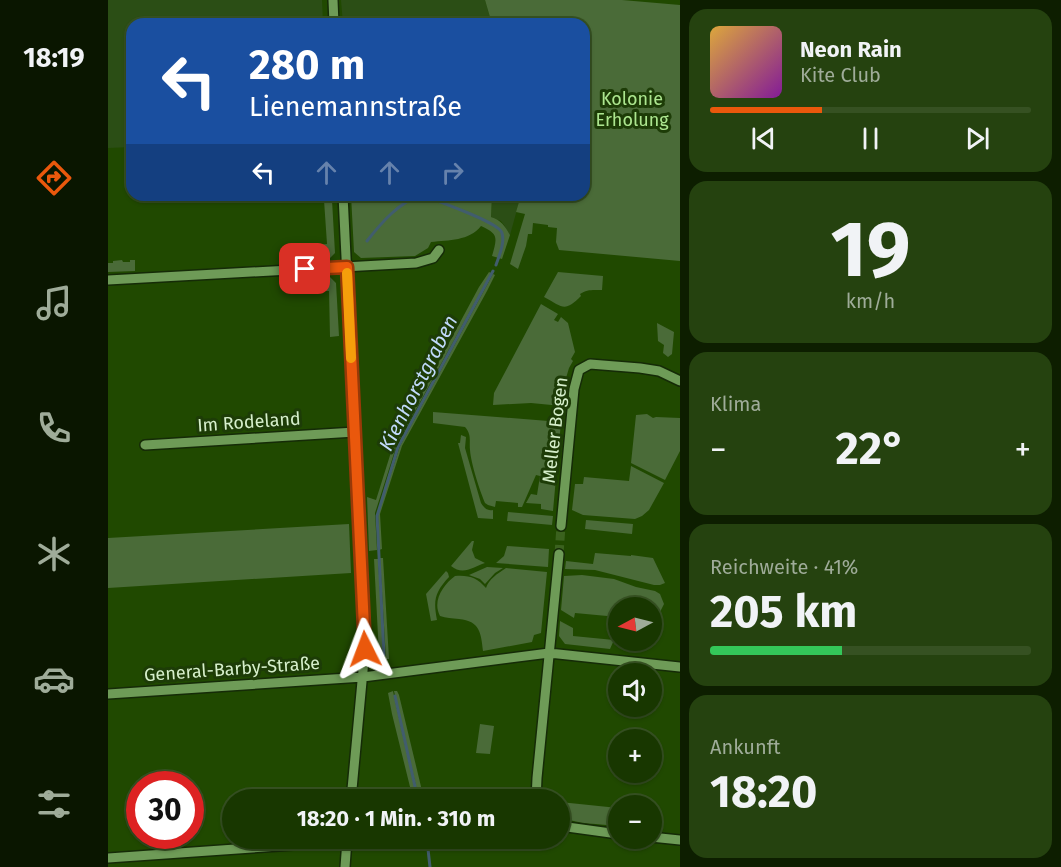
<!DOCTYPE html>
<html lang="de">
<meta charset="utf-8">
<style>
:root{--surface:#183700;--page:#25420f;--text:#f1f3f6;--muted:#9fac99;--line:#365122;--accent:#ea580c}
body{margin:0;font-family:"Fira Sans",sans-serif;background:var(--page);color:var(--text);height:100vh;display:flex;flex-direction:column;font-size:22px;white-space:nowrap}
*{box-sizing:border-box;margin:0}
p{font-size:20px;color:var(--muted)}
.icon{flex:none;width:33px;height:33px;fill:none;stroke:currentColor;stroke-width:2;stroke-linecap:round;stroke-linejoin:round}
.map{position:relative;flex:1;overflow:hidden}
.panel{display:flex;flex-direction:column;gap:9px;padding:9px;background:#0d1e00;width:381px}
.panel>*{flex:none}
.hud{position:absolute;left:18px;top:18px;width:464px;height:183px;border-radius:18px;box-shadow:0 2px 4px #0004,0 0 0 2px var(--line);background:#1a4fa0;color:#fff;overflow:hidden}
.needle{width:39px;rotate:263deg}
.controls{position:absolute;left:500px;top:597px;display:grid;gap:12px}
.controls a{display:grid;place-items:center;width:54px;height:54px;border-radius:50%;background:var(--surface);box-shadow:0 2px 4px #0004,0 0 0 2px var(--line);font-size:30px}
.speed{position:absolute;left:18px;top:771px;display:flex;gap:12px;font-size:30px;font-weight:700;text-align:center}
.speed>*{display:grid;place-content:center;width:78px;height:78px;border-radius:50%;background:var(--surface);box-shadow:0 2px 4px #0004,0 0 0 2px var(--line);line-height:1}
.speed .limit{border:9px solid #d22;background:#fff;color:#111}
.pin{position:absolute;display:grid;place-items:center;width:51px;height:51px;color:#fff;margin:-26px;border-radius:12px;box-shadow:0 3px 9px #0006}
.me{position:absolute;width:66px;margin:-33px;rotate:357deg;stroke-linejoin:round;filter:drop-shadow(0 0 4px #0008)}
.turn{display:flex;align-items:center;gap:21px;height:126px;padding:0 24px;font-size:27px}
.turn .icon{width:78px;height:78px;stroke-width:2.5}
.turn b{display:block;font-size:42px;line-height:51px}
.lanes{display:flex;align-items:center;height:57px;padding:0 24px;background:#0003;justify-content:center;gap:30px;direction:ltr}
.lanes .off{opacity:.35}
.big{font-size:45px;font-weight:700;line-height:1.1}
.panel .widget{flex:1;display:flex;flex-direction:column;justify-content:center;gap:9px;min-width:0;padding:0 21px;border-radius:18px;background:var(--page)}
.panel .dial{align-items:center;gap:0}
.dial b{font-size:78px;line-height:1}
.song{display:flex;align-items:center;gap:18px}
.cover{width:72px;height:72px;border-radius:9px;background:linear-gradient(135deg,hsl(40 70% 55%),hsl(290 70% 35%))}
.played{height:6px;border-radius:3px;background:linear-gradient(90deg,var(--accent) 35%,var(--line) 35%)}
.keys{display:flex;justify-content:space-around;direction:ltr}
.heat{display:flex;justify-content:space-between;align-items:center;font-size:33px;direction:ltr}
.charge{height:9px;border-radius:4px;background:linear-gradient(90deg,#34c759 41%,var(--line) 0)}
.trip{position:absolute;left:114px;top:789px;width:348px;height:60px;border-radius:30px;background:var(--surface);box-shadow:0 2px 4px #0004,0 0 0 2px var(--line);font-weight:700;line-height:60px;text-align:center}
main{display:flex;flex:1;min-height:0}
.tabs{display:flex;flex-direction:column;width:108px;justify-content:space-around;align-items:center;background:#0a1600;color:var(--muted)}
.tabs .icon{width:42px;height:42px}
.tabs .current{color:var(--accent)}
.tabs b{font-size:27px;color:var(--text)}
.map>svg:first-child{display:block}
.built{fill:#2b4e15}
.green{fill:#4a6b38}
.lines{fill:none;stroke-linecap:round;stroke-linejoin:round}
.stream{stroke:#415d6d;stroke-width:3}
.minor-tunnel{stroke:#3b621e;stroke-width:9;stroke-dasharray:9 4.5;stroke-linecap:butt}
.minor-casing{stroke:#152b07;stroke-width:12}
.minor{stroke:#6e9b57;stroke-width:9}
.route-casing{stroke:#983908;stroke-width:15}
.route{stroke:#ea580c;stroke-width:10}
.slow{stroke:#f59e0b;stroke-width:10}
.labels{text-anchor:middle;stroke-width:6;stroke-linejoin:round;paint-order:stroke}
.park-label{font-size:18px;fill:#ace68f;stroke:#1d3c07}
.street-label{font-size:18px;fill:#d6efcb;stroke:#1d3c07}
.water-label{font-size:20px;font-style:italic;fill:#c1dafa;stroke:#1d3c07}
</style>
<main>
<nav class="tabs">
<b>18:19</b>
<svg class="icon current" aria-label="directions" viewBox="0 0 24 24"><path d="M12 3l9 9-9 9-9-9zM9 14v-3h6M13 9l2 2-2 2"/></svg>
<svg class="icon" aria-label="music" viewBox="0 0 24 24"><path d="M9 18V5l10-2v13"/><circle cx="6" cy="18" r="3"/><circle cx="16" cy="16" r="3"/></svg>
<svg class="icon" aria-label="phone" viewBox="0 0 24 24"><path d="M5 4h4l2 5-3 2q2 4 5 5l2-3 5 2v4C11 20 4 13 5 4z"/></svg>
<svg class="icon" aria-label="climate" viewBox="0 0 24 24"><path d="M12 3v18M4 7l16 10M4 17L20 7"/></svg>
<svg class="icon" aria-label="car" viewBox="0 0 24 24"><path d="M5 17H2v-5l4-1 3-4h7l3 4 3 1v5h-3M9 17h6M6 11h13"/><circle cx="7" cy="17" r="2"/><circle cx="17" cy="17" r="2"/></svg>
<svg class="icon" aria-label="filters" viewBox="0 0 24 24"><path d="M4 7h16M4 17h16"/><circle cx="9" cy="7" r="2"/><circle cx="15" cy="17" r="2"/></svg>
</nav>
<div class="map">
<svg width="572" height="867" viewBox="0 0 572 867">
<rect width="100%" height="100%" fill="#204900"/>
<path class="built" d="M0,0H214L215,24H24V147L0,148Z
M233,0H377L384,24H235Z
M384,195H413L402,235L396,225L393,221L383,217Z"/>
<path class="green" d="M377,0H514L572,5V261L451,250L448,242L449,228L440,227V225L425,223L424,234H420L418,246L410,269L402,264L417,214L408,212L413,195H476V24H384Z
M243,195H384L383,217C393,220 397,226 402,235L394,259L384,256C389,238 391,234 373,226C361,241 341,240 323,242L320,248L307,256L253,258L246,252Z
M216,200H224L227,253L220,260L192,262L191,254L210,253V245L219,244Z
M14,260L15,262H22V260H27V271L0,272V263H5V261Z
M381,272L383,273L289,444L267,513L269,550L261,551L259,497L268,500L284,449L371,287Z
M450,272L495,276L494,290C485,290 479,289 472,294L473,296C456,313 455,307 436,297Z
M385,274L387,275L379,291L294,446L272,514L274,549L271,550L270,513L292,446Z
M221,276L228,283L231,336L222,337L221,291H213L212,283L192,284V278Z
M433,304L450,314L446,320L450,322L453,317L460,323L467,352L463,359L465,361L461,368L458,378L455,393H454V406L423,403L385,405L386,393Z
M549,323L566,332L564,354L560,357L555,353L556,345L550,341Z
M325,412L453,422L445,511L433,509V504L418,503L423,494L429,495L432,476L428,475L414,507H410V503L388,501L387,507L380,505L377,503C372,491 363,464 362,450C361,441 364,435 357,427L325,423Z
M539,414L545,418L548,417L572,418V451L557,480L523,463L528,415Z
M353,435L358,437L357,448L373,503C376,508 379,511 385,510V519L370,518L350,443H352Z
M523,466L556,483L541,510L534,516L527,519L475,515L464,510L467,484H475L476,477L521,481Z
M400,512L445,516L444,525L399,521Z
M478,520L525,524L524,534L477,529Z
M241,524L243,573L0,588V538Z
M364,541H366L364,550L367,558L377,563C365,567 355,576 343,566Z
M399,546L441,549L440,567L388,563L396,556Z
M487,553L523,556V555L545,558L557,583L552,585H546L487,570L457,569L458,561L485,564Z
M272,558H275L281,659H278Z
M266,559H270L276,660L272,661L271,655Z
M379,567L395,568L387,573L377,584L372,579L361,575Z
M398,568L439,572L433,633L426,635L424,642L375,651C373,633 372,621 351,619C344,618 338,618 332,616C324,601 335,585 347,576C362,575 369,578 378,588C381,579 389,574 398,568Z
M338,571L340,573L341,577C327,592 325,600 329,620L323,621L318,594Z
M474,575L506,579L528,587L547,591L552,594L556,604L548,620L543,621V608H510V617L467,613L466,618L453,610L456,576Z
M452,621L465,628V636L506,640L502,649L457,644L451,636Z
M285,691L288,705L309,799H305L284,714L280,693Z
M286,691H289L291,695L316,799H311Z
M372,724L386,726L382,754L368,753Z
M452,802L510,808V826C491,824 469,824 452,817Z"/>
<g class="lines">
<path class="stream" d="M314,195C328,201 391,222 394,233C397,243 391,256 388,265
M259,241C273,223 292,201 314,195
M276,655L269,516L290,447L385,271
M287,696L310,800
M320,849L322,867"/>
<path class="minor-tunnel" d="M451,554L453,526"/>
<defs>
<path id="minor" d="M225,0L226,24
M235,195L257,649L243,800
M0,280L308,263L325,258L331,250
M37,445L247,432
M453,526L466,389L471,370L482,364L532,368L551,371L572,381
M0,694L255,677L441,653L572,667
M428,800L429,778L451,554
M452,826L510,834
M543,837L572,840
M284,838L314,842
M0,858L228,842L239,843
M237,867L239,840"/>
</defs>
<use href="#minor" class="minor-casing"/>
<use href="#minor" class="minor"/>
</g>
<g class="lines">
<defs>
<path id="route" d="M197,269L239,267L257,649"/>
</defs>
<use href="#route" class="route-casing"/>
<use href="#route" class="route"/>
<path class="slow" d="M239,273L243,358"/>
</g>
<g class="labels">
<g class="park-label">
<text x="524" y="105">Kolonie<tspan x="524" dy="21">Erholung</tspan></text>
</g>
<g class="street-label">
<text transform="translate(141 422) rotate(-4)" y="6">Im Rodeland</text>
<text transform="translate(447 430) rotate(-83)" y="6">Meller Bogen</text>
<text transform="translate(124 669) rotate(-4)" y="6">General-Barby-Straße</text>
</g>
<g class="water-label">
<text transform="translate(310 383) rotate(-63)" y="7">Kienhorstgraben</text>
</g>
</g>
</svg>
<div class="controls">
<a><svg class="needle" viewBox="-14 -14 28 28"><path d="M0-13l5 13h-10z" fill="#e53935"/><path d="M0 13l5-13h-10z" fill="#9fac99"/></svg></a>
<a><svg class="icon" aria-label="sound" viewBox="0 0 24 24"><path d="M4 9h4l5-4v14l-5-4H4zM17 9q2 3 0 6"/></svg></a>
<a>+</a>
<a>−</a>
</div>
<div class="speed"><div class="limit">30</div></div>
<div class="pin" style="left:197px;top:269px;background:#d93025"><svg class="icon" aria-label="arrive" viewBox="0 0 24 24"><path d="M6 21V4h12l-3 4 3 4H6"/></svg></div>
<svg class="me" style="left:257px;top:649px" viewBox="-20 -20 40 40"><path d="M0-17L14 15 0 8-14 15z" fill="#ea580c" stroke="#fff" stroke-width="4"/></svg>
<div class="trip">18:20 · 1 Min. · 310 m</div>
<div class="hud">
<div class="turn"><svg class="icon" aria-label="left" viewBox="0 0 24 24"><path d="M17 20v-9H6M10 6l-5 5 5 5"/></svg><div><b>280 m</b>Lienemannstraße</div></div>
<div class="lanes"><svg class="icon" aria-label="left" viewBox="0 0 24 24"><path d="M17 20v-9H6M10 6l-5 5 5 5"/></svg><svg class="icon off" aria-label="ahead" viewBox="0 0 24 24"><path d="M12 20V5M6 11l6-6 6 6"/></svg><svg class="icon off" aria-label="ahead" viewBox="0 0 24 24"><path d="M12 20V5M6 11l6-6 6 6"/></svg><svg class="icon off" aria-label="right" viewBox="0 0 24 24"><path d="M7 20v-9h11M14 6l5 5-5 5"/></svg></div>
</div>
</div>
<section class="panel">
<div class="widget">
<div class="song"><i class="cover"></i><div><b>Neon Rain</b><p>Kite Club</p></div></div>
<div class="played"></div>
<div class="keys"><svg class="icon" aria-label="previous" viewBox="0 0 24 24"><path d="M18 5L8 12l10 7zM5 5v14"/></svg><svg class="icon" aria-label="pause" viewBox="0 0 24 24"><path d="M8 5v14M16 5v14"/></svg><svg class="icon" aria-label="next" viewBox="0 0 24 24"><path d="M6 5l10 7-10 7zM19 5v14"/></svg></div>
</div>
<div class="widget dial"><b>19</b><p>km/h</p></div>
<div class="widget"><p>Klima</p>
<div class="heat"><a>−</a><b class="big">22°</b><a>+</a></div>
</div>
<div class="widget"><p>Reichweite · 41%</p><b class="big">205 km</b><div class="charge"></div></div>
<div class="widget"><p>Ankunft</p><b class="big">18:20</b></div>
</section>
</main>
